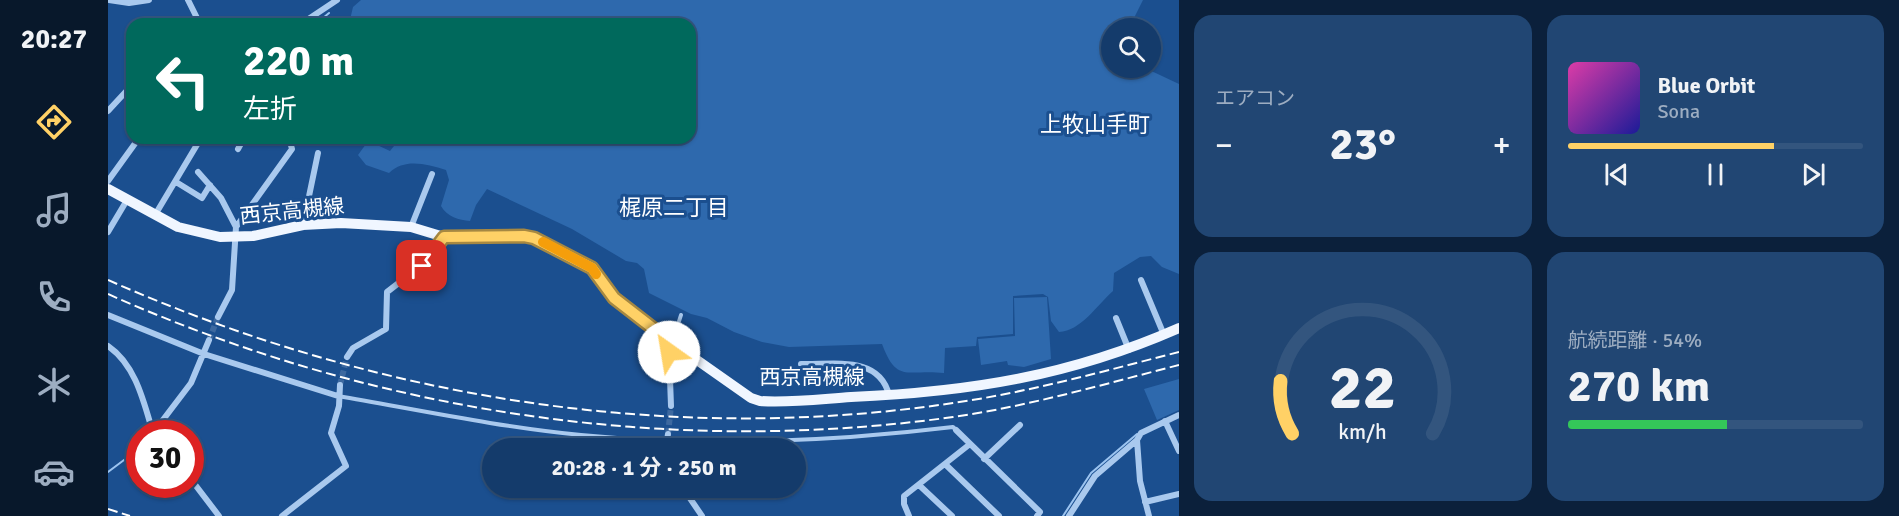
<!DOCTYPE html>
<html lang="ja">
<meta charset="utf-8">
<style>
:root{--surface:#143b6b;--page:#214673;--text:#f1f3f6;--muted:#9dadc1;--line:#33557e;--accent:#ffd166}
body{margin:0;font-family:Signika,"Noto Sans JP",sans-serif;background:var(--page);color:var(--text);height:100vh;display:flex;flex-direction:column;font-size:22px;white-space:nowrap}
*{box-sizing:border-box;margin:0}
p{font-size:20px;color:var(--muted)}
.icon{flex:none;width:33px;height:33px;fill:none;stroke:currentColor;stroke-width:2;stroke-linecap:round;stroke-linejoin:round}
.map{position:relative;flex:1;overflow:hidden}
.drawer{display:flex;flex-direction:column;gap:15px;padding:15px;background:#0b203b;width:720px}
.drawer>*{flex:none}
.guide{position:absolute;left:18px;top:18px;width:570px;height:126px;border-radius:18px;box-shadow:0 2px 4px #0004,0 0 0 2px var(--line);background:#00695c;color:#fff;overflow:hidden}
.tools{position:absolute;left:993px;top:18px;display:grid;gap:12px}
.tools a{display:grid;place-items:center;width:60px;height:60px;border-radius:50%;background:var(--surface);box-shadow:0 2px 4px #0004,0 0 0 2px var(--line);font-size:30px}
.speed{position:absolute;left:18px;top:420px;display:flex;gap:12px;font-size:30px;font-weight:700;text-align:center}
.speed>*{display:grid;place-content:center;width:78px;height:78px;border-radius:50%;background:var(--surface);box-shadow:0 2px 4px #0004,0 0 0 2px var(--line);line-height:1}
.speed .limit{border:9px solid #d22;background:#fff;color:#111}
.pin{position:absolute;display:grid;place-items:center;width:51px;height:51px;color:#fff;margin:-26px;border-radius:12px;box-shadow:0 3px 9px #0006}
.me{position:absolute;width:66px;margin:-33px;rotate:328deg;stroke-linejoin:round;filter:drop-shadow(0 0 4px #0008)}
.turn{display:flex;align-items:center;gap:21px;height:126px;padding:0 18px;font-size:27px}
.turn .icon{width:78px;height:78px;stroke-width:2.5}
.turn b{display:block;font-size:42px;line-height:51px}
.big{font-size:45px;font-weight:700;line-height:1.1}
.drawer .widget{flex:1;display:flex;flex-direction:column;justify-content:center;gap:9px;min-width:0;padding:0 21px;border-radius:18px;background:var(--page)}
.drawer .dial{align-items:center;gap:0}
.dial svg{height:156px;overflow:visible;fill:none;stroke:var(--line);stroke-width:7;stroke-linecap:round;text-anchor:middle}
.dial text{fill:var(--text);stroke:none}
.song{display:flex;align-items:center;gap:18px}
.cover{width:72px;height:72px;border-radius:9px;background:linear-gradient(135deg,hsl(320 70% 55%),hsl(240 70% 35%))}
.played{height:6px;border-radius:3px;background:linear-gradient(90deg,var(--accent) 70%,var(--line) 70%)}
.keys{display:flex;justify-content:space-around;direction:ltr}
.heat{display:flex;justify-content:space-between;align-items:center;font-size:33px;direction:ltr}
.charge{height:9px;border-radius:4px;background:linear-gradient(90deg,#34c759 54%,var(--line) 0)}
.drawer .tiles{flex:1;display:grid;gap:15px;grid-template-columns:repeat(2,1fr)}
.trip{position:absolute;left:374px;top:438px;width:324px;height:60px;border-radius:30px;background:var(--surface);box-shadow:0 2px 4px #0004,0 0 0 2px var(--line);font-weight:700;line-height:60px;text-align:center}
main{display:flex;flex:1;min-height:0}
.tab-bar{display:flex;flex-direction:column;width:108px;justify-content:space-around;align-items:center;background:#08182b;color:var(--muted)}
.tab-bar .icon{width:42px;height:42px}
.tab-bar .selected{color:var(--accent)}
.tab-bar b{font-size:27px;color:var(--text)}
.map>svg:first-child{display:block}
.green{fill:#2e69ad}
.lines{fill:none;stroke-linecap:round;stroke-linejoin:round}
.stream{stroke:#9cc4f0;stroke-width:2}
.minor-tunnel{stroke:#3d69a0;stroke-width:6;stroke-dasharray:6 3;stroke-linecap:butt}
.service{stroke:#a9c9ee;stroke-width:4}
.minor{stroke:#a9c9ee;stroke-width:6}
.primary{stroke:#f0f6ff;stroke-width:10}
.rail{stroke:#fff;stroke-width:2;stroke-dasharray:10 4.5;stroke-linecap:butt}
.route-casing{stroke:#a68842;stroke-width:15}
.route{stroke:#ffd166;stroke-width:10}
.slow{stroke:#f59e0b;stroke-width:10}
.labels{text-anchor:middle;stroke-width:6;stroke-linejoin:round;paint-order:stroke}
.street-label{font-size:21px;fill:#fff;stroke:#1b4f8f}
.neighbourhood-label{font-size:22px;fill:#fff;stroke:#1b4f8f}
</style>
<main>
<nav class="tab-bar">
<b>20:27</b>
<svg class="icon selected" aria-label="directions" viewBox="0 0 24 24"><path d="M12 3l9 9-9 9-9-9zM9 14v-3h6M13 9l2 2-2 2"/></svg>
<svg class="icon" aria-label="music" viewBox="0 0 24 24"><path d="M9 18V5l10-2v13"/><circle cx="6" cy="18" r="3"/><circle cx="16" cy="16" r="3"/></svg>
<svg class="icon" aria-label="phone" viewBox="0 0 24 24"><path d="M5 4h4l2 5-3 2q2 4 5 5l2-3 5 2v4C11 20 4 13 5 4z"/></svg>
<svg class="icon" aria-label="climate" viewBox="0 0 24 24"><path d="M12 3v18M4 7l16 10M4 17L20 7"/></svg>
<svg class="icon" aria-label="car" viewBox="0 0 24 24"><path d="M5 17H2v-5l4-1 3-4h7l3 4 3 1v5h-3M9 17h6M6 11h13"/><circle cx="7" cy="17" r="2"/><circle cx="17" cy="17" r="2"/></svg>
</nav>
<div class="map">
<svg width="1071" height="516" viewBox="0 0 1071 516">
<rect width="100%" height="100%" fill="#1b4f8f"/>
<path class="green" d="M253,0H1035L1021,28H1004V68H1037L1071,84V274L1054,267L1043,256L1032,257L1006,273L1005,291C989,305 973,331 951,332L943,321L940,297L935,294L905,296V334L869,337L868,346L837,348L836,373C799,369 789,384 774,344L681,347L654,342L626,332L599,318L583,314L541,293L536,269L529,263L518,261L464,229L379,189L368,205L362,221C351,220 339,217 333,206L341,180L338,170C318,164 297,158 281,173L258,165L250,155L258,144H267L282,151L290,141L306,138H582V24H241L245,7Z
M939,297L943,359L916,367L900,365L899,361L873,365L870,339L907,336L906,298Z
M1071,379V410L1049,420L1036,389Z"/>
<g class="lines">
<path class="stream" d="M208,24L221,13
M0,472L32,448
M955,516L983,473L1029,434"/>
<path class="minor-tunnel" d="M101,340L110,317
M232,385L239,357
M560,434L563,406"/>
<path class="service" d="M565,340L573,315
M230,396C311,410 391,427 473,435C597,447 721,442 845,427L848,430"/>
<path class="minor" d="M1,0L21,3L41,0
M80,0L92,24
M193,24L229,0
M0,111L24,85
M130,149L136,138
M90,172L113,198L128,227
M0,181L31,138
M68,182L94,198L102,185
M47,215L93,138
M195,225L210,153
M303,227L324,174
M0,232L19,200
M1033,280L1056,335
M0,315L96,354L230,396
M110,317L124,290L128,227L184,149L181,138
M1008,318L1021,350
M0,346C28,365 36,403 45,433
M239,357L245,348L278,329L279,292L314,265L336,237
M693,364C726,365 771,355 781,395
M563,406L561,352L564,343
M1057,421L1071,451
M848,430L932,512L929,516
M45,433L83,383L101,340
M1029,440L1032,481L1041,516
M558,448L560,434
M876,459L912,425
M837,464L891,516
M82,478L111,516
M811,485L844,516
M575,488L594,516
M1037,502L1071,494
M174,516L238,466L223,433L231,406L232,385
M801,516L796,504V496L862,444
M961,516L987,476L1029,440L1033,433L1071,415"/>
<path class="primary" d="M0,189L70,227L112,237L145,236L195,225L233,223L303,227L336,237L416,236L426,239L484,268L506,298L532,320L643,398L652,401C682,403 713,399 743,397C861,392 962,376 1071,328"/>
<path class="rail" d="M0,280C264,397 558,446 845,403C922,392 996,371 1071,352
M0,294C264,412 559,457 845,417C922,406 996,384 1071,365
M0,509L22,516"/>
</g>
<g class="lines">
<defs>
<path id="route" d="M314,266L336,237L416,236L426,238L484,268L506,298L564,343L561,352"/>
</defs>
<use href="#route" class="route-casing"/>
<use href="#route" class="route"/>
<path class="slow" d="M435,242L484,268L488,274"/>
</g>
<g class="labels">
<g class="street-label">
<text transform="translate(184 211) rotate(-6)" y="7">西京高槻線</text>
<text x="704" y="384">西京高槻線</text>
</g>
<g class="neighbourhood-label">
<text x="987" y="132">上牧山手町</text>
<text x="566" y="215">梶原二丁目</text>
</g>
</g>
</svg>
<div class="tools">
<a><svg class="icon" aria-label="search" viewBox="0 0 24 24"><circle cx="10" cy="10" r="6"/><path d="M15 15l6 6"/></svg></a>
</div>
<div class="speed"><div class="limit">30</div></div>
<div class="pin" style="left:314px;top:266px;background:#d93025"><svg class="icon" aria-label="arrive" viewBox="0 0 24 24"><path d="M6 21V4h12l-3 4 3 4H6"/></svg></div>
<svg class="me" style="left:561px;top:352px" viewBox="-20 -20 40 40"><circle r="19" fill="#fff"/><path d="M0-13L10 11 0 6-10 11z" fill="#ffd166"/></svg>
<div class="trip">20:28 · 1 分 · 250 m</div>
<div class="guide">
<div class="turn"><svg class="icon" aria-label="left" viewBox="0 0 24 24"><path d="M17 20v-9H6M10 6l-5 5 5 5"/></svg><div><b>220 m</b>左折</div></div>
</div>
</div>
<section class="drawer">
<div class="tiles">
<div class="widget"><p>エアコン</p>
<div class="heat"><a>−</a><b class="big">23°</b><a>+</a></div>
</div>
<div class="widget">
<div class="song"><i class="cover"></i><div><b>Blue Orbit</b><p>Sona</p></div></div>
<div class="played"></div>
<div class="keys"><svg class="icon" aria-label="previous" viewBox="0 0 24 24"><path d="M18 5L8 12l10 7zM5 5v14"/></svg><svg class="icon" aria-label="pause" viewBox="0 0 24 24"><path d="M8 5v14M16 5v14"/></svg><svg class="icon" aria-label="next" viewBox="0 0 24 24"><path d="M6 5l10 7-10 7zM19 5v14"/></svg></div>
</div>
<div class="widget dial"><svg viewBox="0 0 100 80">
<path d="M14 69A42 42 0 1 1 86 69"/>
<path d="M14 69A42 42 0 0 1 8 42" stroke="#ffd166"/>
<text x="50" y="56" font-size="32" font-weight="700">22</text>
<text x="50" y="72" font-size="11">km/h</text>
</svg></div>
<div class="widget"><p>航続距離 · 54%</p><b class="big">270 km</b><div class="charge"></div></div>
</div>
</section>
</main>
